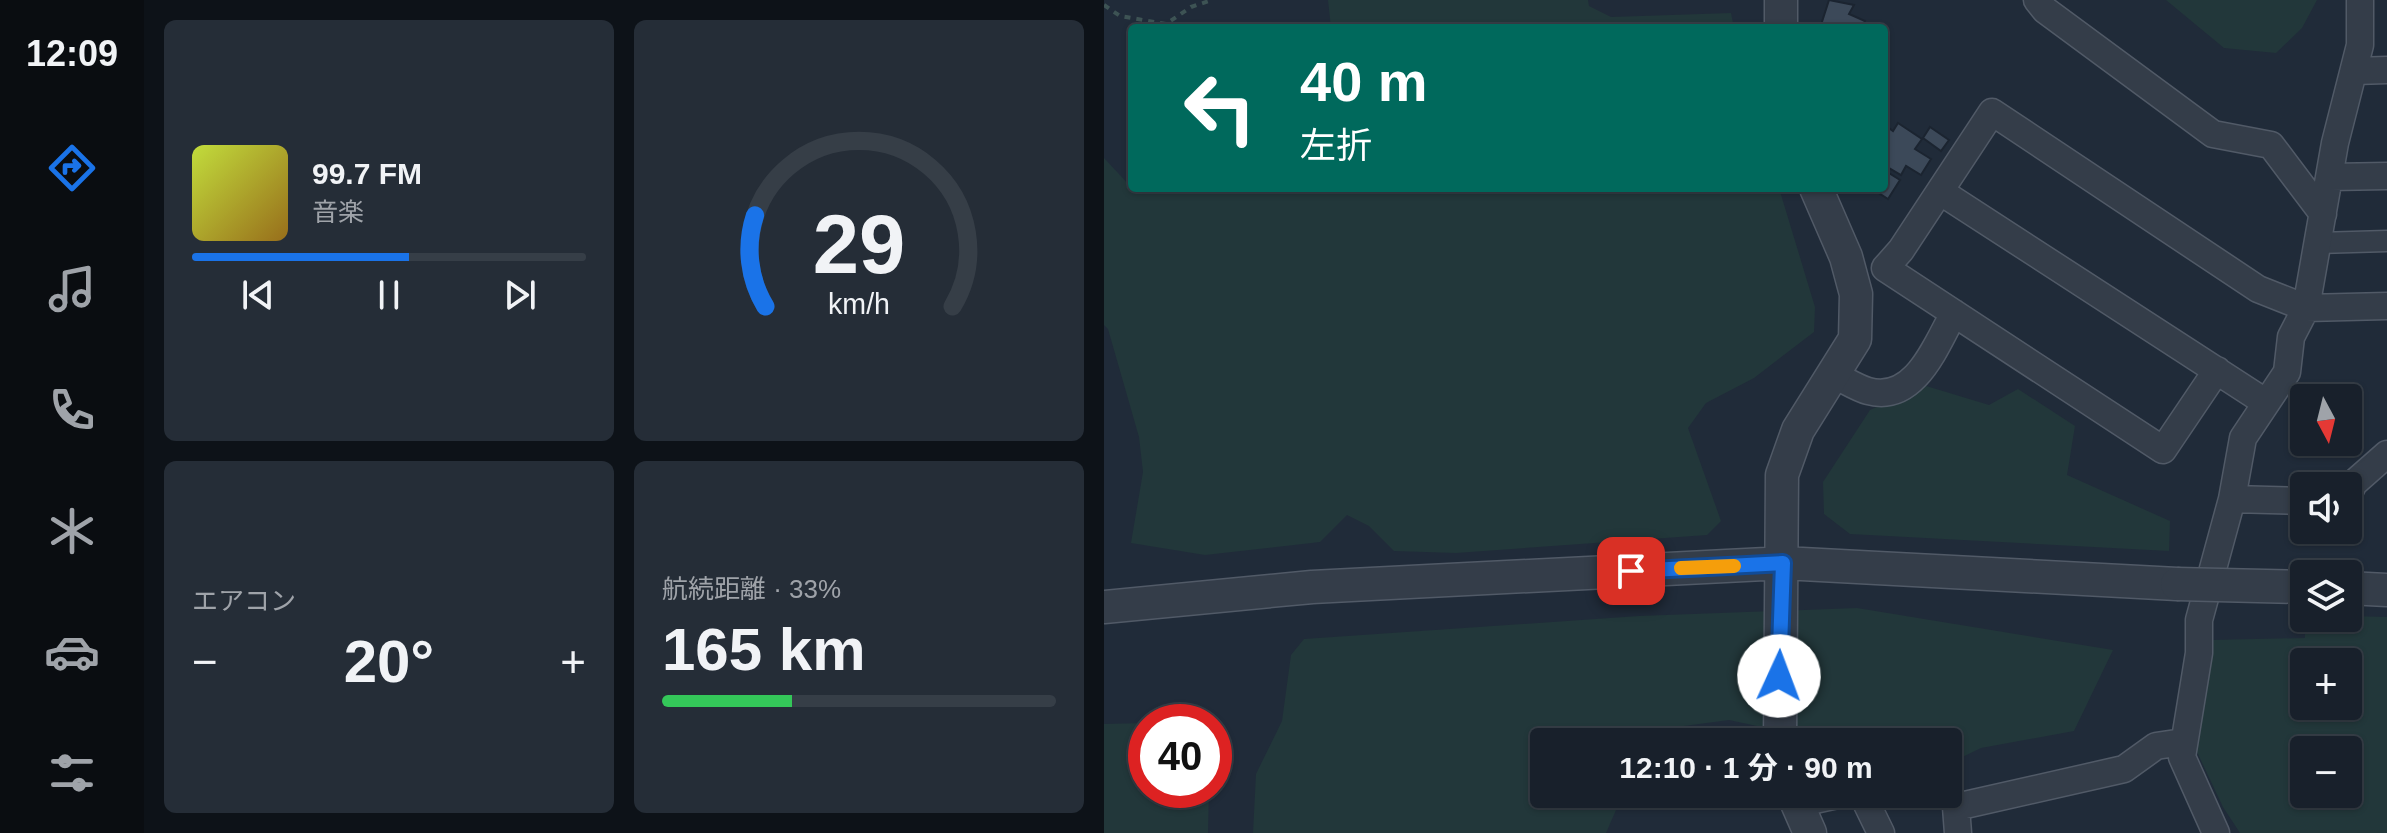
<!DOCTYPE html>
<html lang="ja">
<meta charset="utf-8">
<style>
:root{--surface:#18202b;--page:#252d37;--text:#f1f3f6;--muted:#9fa3a9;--line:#363e47;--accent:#1a73e8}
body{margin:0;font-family:Helvetica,"Noto Sans JP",sans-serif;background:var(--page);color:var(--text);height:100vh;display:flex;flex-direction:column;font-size:30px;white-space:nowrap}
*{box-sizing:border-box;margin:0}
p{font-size:26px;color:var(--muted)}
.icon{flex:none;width:44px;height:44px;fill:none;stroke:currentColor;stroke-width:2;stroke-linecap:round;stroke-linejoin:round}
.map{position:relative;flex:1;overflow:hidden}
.details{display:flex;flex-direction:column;gap:20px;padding:20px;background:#0d1218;width:960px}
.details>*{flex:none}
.banner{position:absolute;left:24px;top:24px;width:760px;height:168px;border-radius:8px;box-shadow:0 2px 6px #0004,0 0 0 2px var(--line);background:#00695c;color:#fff;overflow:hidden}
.needle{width:52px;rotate:173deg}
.tools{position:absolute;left:1186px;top:384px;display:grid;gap:16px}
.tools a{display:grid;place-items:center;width:72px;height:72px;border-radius:8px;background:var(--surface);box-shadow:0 2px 6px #0004,0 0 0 2px var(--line);font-size:40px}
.speed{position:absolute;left:24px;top:704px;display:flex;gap:16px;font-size:40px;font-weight:700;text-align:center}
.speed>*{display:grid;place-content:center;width:104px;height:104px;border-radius:50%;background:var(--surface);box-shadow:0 2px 6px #0004,0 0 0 2px var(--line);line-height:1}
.speed .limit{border:12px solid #d22;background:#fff;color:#111}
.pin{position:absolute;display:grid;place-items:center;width:68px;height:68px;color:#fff;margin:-34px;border-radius:16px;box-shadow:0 4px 12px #0006}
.me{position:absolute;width:88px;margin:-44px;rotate:2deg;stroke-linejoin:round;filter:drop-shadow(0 0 6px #0008)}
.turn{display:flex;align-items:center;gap:28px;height:168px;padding:0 40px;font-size:36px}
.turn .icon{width:104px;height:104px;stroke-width:2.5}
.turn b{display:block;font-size:56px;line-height:68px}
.big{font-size:60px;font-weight:700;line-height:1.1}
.details .card{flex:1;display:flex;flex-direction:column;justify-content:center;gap:12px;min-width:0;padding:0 28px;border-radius:12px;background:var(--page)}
.details .dial{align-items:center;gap:0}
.dial svg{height:208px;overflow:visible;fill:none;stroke:var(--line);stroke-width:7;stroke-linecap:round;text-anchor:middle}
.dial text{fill:var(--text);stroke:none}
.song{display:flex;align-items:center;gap:24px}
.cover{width:96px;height:96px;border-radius:12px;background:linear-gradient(135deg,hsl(70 70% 55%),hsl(40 70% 35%))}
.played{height:8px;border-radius:4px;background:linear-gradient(90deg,var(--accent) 55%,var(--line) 55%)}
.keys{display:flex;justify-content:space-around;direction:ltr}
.heat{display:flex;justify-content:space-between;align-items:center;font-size:44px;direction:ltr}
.charge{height:12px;border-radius:6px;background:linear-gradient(90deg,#34c759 33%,var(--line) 0)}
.details .tiles{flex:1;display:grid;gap:20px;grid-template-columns:repeat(2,1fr)}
.trip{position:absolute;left:426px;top:728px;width:432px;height:80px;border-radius:8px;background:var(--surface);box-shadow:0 2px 6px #0004,0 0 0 2px var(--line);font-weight:700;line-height:80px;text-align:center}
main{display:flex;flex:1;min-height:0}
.menu{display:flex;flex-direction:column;width:144px;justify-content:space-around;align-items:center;background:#0a0d11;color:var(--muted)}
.menu .icon{width:56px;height:56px}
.menu .on{color:var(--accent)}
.menu b{font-size:36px;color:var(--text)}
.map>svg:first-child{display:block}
.green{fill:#22373a;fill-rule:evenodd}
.building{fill:#3c4959;stroke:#1b2430;stroke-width:2}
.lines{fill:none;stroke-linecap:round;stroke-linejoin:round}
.pedestrian-casing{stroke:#515a67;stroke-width:23}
.minor-casing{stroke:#515a67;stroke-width:29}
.tertiary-casing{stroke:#515a67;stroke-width:35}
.path{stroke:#3d5354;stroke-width:4;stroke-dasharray:6 6;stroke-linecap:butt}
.pedestrian{stroke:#343d49;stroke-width:20}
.minor{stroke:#343d49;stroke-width:26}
.tertiary{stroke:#343d49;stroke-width:32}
.tertiary-bridge-casing{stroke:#515a67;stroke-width:35;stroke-linecap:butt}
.tertiary-bridge{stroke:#343d49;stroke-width:32}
.route-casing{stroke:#114b97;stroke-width:20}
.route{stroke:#1a73e8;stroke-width:14}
.slow{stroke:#f59e0b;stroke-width:14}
</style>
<main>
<nav class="menu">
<b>12:09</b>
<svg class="icon on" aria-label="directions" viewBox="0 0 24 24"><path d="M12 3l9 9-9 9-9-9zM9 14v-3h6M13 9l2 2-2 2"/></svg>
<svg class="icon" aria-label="music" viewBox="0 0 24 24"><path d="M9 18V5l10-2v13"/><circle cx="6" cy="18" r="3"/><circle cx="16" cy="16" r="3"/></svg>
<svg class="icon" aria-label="phone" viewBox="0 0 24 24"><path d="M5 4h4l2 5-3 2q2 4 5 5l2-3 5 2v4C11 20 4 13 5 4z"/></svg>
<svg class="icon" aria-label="climate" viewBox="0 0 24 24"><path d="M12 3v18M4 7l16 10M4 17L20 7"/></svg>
<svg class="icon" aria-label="car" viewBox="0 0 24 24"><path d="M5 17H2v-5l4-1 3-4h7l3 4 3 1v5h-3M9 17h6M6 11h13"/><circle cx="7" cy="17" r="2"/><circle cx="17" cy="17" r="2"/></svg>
<svg class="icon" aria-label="filters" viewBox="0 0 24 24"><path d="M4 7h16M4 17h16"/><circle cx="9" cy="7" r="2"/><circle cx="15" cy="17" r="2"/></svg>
</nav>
<section class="details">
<div class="tiles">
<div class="card">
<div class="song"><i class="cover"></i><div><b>99.7 FM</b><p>音楽</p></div></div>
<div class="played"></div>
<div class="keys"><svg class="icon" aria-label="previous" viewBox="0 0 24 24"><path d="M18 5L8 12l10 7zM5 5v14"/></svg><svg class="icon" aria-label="pause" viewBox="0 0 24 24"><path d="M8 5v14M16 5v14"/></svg><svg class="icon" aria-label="next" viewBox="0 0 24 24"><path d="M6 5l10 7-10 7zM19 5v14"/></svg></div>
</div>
<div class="card dial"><svg viewBox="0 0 100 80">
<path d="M14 69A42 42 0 1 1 86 69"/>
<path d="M14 69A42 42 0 0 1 10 34" stroke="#1a73e8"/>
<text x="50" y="56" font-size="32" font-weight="700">29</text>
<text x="50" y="72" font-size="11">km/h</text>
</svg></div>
<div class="card"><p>エアコン</p>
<div class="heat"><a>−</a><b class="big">20°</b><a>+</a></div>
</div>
<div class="card"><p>航続距離 · 33%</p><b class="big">165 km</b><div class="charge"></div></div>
</div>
</section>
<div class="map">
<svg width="1283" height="833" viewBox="0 0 1283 833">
<rect width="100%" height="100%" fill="#202b39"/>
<path class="green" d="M224,0H484L485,6L507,17L627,13L630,28H227Z
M1062,0H1213L1198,28L1172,53L1120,48Z
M0,158L28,188H675L711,307L710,332L650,378L602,403L584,428L617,521L603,535L352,553L290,551L265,526L243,515L216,542L101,555L27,543L39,472L35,437L4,329L0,325Z
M819,385L885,405L914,389L971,426L963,475L1066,521L1065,551L746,534L720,514L719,482L766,410Z
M753,608L1009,650L970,731L877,748L844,764V742H728L625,720L580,726L545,742H440V794H519L502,833H149L152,774L178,721L187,655L200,639L535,616Z
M1244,616L1283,617V833H1136L1119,807L1086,737L1107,640L1201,638V618ZM1200,662H1244V706H1200ZM1200,750H1244V794H1200Z
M42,723V790H105L104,833H0V724Z"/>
<path class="building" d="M725,0L750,5L745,14L761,21L758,28H716Z
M794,123L818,139L811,149L827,159L817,175L802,166L797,175L780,165V129L782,126L789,131Z
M826,127L845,140L837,151L819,138Z
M780,170L796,180L784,199L767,188H780Z"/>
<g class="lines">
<defs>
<path id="pedestrian" d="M1214,243L1283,241"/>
<path id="minor" d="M933,0L941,10L1109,134L1167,145L1219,214
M1251,71L1283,70
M1226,177L1283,176
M837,192L1161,402
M1113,370L1059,450L781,268L797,250L888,112L1154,289L1202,308L1283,306
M730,375C741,380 753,388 764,391C811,404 832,345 850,313
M1244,495L1250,483L1283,454
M1128,499L1200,501
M758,794L777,833
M692,804L738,794
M854,833L852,807L1020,769L1052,746L1079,742
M1112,833L1078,757L1095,653V620L1128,499L1139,438L1183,372L1187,337L1202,308L1231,143L1256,45V0"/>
<path id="tertiary" d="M677,28V0
M1244,588L1283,590
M0,607L208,587L679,563L1073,584
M676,742L678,475L694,430L751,339L752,294L742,257L712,188
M689,794L706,833"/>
</defs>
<use href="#pedestrian" class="pedestrian-casing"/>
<use href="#minor" class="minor-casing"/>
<use href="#tertiary" class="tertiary-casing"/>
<path class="path" d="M0,5L16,16L62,24L87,7L108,0"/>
<use href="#pedestrian" class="pedestrian"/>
<use href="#minor" class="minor"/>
<use href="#tertiary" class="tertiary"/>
<defs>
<path id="tertiary-bridge" d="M1073,584L1200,587"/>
</defs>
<use href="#tertiary-bridge" class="tertiary-bridge-casing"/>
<use href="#tertiary-bridge" class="tertiary-bridge"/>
</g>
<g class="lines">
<defs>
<path id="route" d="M527,571L679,563L675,676"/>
</defs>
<use href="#route" class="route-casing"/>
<use href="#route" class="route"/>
<path class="slow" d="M577,568L630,566"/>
</g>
</svg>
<div class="tools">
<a><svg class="needle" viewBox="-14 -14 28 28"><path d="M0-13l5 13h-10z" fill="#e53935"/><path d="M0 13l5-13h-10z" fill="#9fa3a9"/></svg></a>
<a><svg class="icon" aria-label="sound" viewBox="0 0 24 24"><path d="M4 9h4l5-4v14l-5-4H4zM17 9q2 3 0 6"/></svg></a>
<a><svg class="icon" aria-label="layers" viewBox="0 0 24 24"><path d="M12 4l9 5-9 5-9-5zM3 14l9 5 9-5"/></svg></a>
<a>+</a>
<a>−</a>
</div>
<div class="speed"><div class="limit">40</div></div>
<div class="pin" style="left:527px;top:571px;background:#d93025"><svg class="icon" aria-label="arrive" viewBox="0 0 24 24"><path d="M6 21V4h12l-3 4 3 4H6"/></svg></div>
<svg class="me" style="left:675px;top:676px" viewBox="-20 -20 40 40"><circle r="19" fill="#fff"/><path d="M0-13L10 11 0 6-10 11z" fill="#1a73e8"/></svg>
<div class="trip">12:10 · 1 分 · 90 m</div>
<div class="banner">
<div class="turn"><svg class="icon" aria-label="left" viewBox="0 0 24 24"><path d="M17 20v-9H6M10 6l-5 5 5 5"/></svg><div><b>40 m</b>左折</div></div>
</div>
</div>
</main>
